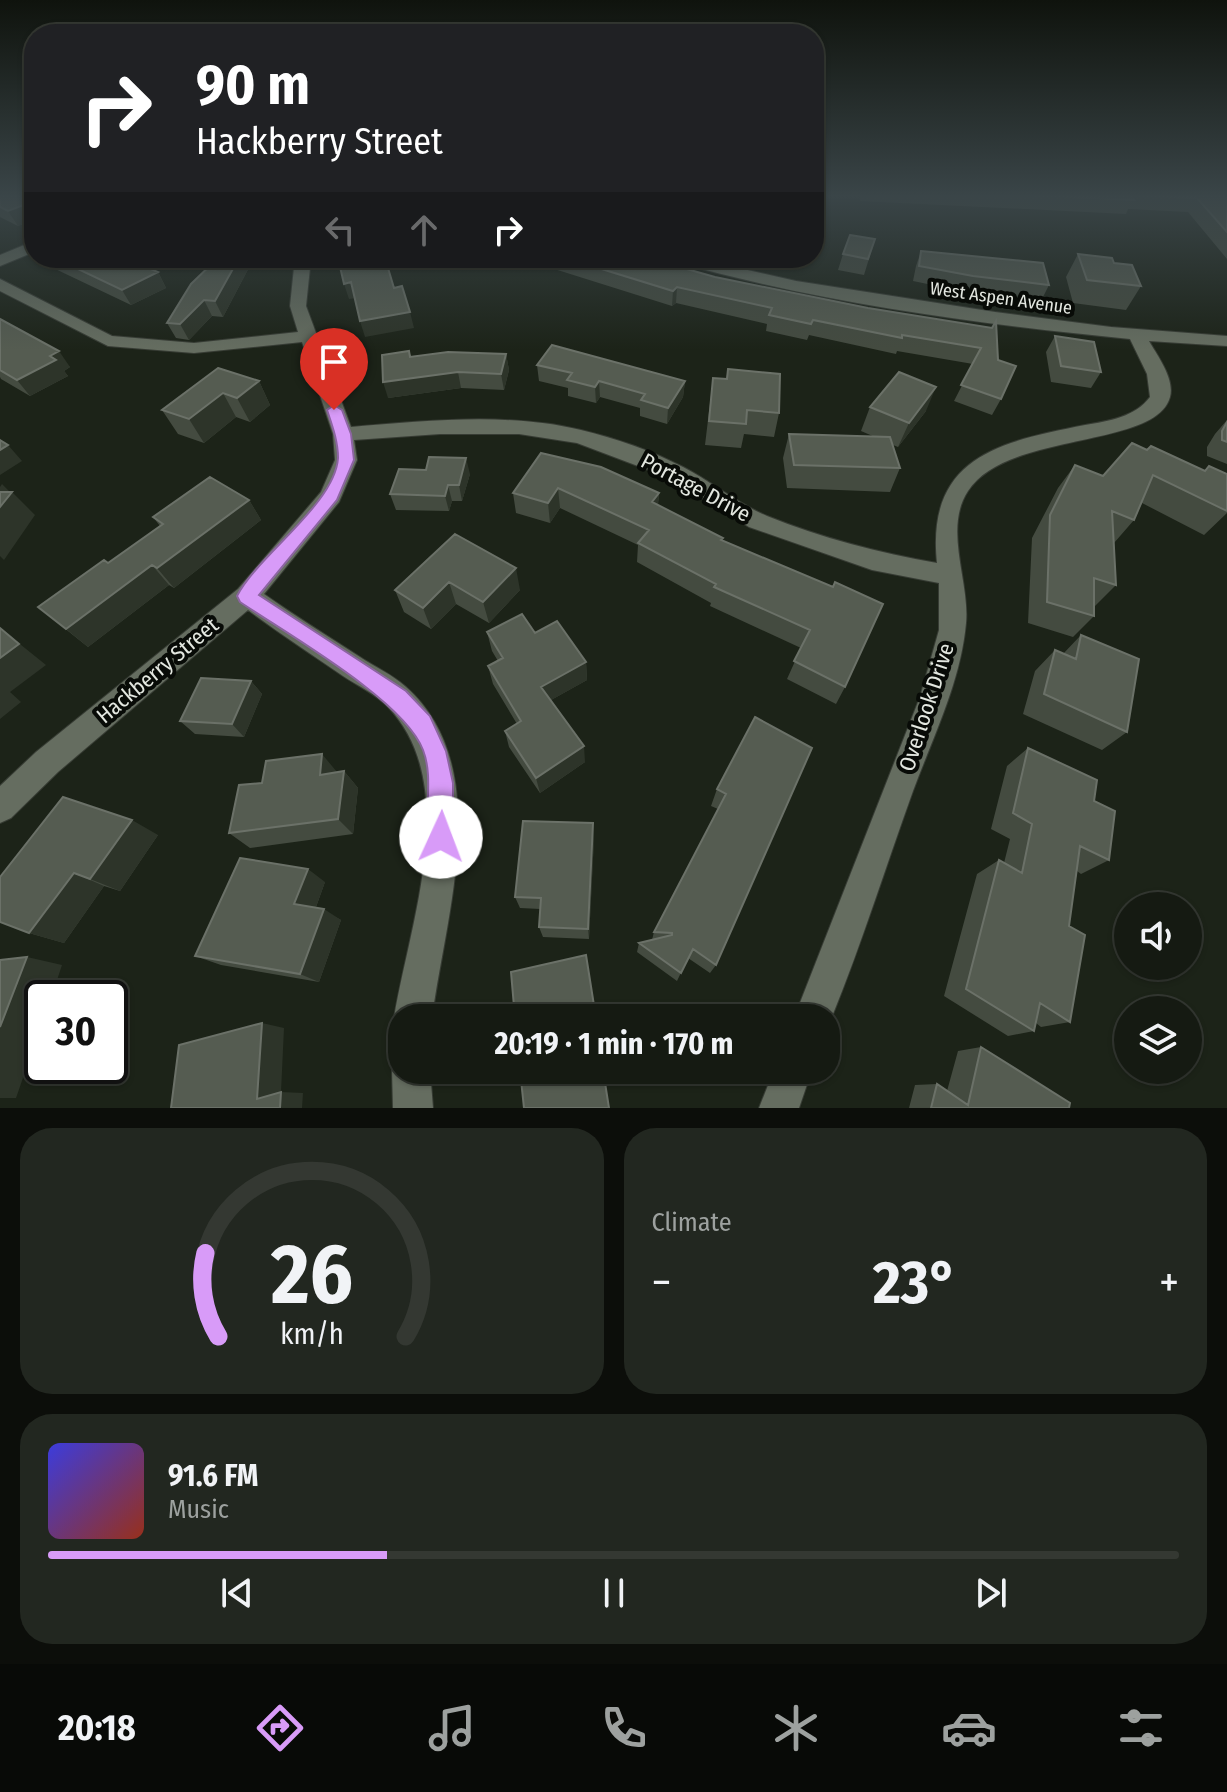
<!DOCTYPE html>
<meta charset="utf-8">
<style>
:root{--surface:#151a12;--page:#222720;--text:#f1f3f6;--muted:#9da19f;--line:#343832;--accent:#d89bf8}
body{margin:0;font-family:"Fira Sans Condensed",sans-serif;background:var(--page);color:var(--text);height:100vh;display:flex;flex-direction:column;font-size:30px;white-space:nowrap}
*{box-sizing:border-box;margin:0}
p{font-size:26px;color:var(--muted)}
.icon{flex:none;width:44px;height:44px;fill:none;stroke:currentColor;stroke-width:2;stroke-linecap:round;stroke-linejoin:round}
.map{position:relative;height:1108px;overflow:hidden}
.sheet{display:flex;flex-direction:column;gap:20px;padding:20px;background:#0c0e0a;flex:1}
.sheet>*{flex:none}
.top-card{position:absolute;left:24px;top:24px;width:800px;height:244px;border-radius:32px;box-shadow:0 2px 6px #0004,0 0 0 2px var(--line);background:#202124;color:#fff;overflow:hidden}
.fabs{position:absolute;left:1114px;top:892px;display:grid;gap:16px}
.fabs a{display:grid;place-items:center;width:88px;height:88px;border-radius:50%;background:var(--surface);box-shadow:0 2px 6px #0004,0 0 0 2px var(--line);font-size:40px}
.speed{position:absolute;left:24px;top:980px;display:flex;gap:16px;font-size:40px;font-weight:700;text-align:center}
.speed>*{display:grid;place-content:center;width:104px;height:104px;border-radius:50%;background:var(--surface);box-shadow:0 2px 6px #0004,0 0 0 2px var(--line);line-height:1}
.speed .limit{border:4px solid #111;border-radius:12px;background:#fff;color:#111}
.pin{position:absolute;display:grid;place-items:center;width:68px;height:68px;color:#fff;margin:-82px -34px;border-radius:50% 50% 50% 0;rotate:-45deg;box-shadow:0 0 8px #0007}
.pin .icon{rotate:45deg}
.me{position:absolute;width:88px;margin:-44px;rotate:2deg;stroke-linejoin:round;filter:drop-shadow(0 0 6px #0008)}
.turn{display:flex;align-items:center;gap:28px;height:168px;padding:0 40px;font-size:36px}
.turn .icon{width:104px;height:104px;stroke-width:2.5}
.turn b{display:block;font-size:56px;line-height:68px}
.lanes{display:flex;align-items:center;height:76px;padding:0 40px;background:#0003;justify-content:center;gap:40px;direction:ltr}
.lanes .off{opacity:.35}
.big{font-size:60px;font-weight:700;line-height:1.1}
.sheet .card{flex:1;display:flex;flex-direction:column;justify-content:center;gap:12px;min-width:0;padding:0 28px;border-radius:32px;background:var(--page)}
.sheet .dial{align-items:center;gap:0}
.dial svg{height:208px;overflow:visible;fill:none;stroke:var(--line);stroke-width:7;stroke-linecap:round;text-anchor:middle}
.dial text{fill:var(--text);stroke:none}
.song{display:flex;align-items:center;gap:24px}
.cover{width:96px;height:96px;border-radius:12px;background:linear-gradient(135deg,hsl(240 70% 55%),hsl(10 70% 35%))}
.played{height:8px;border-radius:4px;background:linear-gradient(90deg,var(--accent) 30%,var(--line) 30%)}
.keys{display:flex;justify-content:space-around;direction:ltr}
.heat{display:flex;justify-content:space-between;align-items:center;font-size:44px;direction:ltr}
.sheet .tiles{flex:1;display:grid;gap:20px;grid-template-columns:1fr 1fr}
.card:last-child{grid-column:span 2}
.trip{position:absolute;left:388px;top:1004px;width:452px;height:80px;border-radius:32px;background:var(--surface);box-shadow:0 2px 6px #0004,0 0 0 2px var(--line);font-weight:700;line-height:80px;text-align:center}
.menu{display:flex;height:128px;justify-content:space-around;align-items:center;background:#080a07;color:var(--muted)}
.menu .icon{width:56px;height:56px}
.menu .current{color:var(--accent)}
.menu b{font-size:36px;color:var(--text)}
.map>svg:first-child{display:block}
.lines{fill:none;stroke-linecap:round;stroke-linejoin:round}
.street-casing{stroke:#373c34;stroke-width:2}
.street{fill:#656d60;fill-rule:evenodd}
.wall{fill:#444b40}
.shaded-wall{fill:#2d3429}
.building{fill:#555c51;stroke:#6b7168;stroke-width:2}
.route{fill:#d89bf8;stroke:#8c65a1;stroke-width:2}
.labels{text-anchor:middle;stroke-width:8;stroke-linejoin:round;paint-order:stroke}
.far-street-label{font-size:18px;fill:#e3e7e0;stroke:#080b07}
.street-label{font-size:22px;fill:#e3e7e0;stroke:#080b07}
</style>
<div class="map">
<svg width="1227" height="1108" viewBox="0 0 1227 1108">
<rect width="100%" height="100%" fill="#1c2318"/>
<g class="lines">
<defs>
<path id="street" d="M34,241V252L0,266V255Z
M295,258H311L306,306L351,427C427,421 506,412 581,430C615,438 652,451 683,467C712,482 738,504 767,516C822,538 879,553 937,563C926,457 999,442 1085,425C1109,421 1135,417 1150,397L1147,374L1130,339C977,324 820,303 673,261L670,258H695L796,281L995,312L1111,327L1227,336V346L1149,341C1157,355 1175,379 1170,397C1156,449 1007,431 968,491C943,529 970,582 966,623C961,681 933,737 913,791C884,871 859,953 826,1031V1018H794L920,697L939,630V583L872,570L749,527L667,477L577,443L519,434H440L354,440L357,460L339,502L264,594C295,616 328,636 360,657C375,667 393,675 406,687C496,767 445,916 432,1018H402V1032L394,1018C409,925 463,785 388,707C376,694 358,686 343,676C311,654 279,633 248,610L58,772L11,818L0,823V786L36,752L238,589L321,492L335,460L333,434L302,342L194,353L108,346L0,291V279L112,336L194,343L298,332L290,306Z
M402,1054V1070H430L433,1108H393L392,1070L397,1056Z
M774,1070H812L799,1108H759Z"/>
</defs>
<use href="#street" class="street-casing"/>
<use href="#street" class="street"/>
</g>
<path class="wall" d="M0,195H34V220L18,226L0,217Z
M860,195H1226L1227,197V259L1188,212L1128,209L1126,214L860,201Z
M875,239L864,275L838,270L843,254Z
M921,251L1049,285L1041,301L966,292L913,281L916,266Z
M1078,254L1114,263L1141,286L1126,310L1073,303L1066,277Z
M44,258H125L158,272L166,288L131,305L49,266Z
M215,258H254L223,317L212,316L189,340L176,338L167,323L216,260Z
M547,258H648L715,277L868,308L992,328L1001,399L992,415L954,401L973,364L897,351L896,354L809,335L807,340L766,331L767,324L676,303L672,306L548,267Z
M0,319L70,367L64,371L68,376L30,396L1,379L0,377Z
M1055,336L1101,372L1091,388L1051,382L1046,352Z
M409,351L411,356L506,354L509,370L504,390L461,388L388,398Z
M537,365L685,381L683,397L667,424L640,416V408L600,397L596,403L568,396V388L539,381Z
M728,369L779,413L774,437L744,434L741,448L705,445L713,378L726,379Z
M259,381L270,405L250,422L236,417L204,443L178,434L162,410Z
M870,407L926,411L898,447L893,445L900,468L890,492L787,488L783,458L789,434L875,437L861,431Z
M1227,420V464L1207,456V447L1215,434Z
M1147,450L1204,471L1209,466L1227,474V513L1204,535L1142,503L1134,520L1114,543L1116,585L1094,607V616L1073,637L1028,623L1032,538L1058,488L1075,465L1103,476Z
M541,453L659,493L658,505L723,538L722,540L833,587L845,687L836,704L787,679L801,648L710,606L711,603L637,562L638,545L560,508L550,523L516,513L513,493Z
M470,474L462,501H452L449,511L396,510L390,494Z
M249,500L261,520L174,588L169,585L88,647L38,607L108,563L160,526L153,517Z
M455,534L520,590L489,623L456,604L431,629L404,612L395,590Z
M487,632L535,633L586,662L587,680L551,700L585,762L540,793L509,747L505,731L517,724L493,684L488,666L498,661L492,651Z
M1081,635L1127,732L1102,750L1023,714L1035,671L1055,650L1063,654Z
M251,681L262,694L244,737L195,734L180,721Z
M755,717L716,965L710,973L688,958L677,981L637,952L639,943L652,940L654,932L718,809L711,806L717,789Z
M1028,748L1094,801L1109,860L1081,874L1077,871L1069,926L1070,1022L1041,1027L1036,1023L1034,1031L1008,1036L944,996L977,874L999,860L1004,863L1010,839L991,829L1007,766Z
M344,771L358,788L353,834L250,848L229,833L337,772Z
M158,835L120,891L104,886L64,943L29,933L0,877Z
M594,838L589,939L543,937L539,927L540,909L520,908L515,897Z
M325,882L316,907L341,920L319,982L221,965L195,956Z
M981,1047L1069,1108H909L915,1085L937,1084L947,1091L958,1051Z"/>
<path class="shaded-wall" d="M34,201V220L18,226L8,211Z
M239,258H254L223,317L215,301Z
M158,272L166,288L131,305L122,290Z
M351,282L356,298L349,299L344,284Z
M677,287L676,303L672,306L673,291Z
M204,300L212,316L189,340L180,324Z
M410,312L414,328L365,337L360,321Z
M59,351L70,367L64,371L68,376L30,396L17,380L50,356Z
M506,354L509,370L504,390L501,374Z
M458,372L461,388L388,398L383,382Z
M259,381L270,405L250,422L237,398Z
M599,381L600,397L596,403L595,387Z
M685,381L683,397L667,424L668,408Z
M936,387L926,411L898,447L909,423Z
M223,393L236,417L204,443L189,419Z
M8,445L22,461L0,475V450Z
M466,458L470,474L462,501L459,485Z
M2,484L11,493L12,492L35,515L4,560L0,556V487Z
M448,485L452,501L449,511L445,496Z
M558,488L560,508L550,523L548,503Z
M659,493L657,513L652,502Z
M249,500L261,520L174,588L157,568Z
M152,565L169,585L88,647L66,629Z
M516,568L520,590L489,623L483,602Z
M449,582L456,604L431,629L423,608Z
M0,628L46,665L10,692L21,702L0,719Z
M586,662L587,680L544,704L541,687Z
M251,681L262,694L244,737L232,724Z
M584,746L585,762L540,793L536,778Z
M322,754L337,772L320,775Z
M344,771L358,788L353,834L338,819Z
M132,820L158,835L120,891L90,879Z
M593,823L594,838L589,939L588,929Z
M308,869L325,882L313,915L294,904Z
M74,873L104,886L64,943L29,933Z
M324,909L341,920L319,982L300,974Z
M27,957L62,965L51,998H42V1023L16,1098H0V1027Z
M262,1023L284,1028L281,1092L303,1093L302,1108H280L257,1099Z"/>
<path class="building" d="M0,195H34V201L8,211L0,207Z
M1032,195H1130L1134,200Z
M1133,195H1226L1227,197V232L1197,198Z
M850,235L875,239L868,259L843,254Z
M921,251L1043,263L1049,285L973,276L919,266Z
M1078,254L1112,258L1114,263L1132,265L1141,286L1087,280Z
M55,258H125L158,272L122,290Z
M218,258H239L215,301L204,300L180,324L167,323L191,284Z
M338,258H385L394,288L402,286L410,312L360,321L351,282L344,284Z
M566,258H648L715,277L868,308L992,328L996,321L998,360L1016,366L1001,399L961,385L981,348L902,335V338L813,320L811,324L769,315L772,308L677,287L673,291Z
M0,319L59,351L50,356L56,360L17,380L0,370Z
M1055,336L1094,342L1101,372L1061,366Z
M552,345L685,381L668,408L641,400L645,394L599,381L595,387L567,380L572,373L537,365Z
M409,351L410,357L448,352L506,354L501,374L458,372L383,382L382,355Z
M218,368L259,381L237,398L223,393L189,419L162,410Z
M728,369L780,374L779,413L747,410L746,424L709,421L713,378L727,379Z
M899,372L936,387L909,423L870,407Z
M1227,422V442L1222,440V431Z
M789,434L890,437L900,468L794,465Z
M0,440L8,445L0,450Z
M1132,443L1147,450L1151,446L1205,471L1209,466L1227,474V511L1153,475L1134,520L1112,511L1116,585L1094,578V616L1047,602L1050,515L1075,465L1103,476Z
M541,453L601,467L659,493L652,502L723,538L721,540L833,587L835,582L883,604L845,687L794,661L810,630L714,587L716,584L638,543L649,530L558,488L548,503L513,493Z
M429,457L466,458L459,485H448L445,496L390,494L399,469L426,470Z
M210,477L249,500L157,568L152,565L66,629L38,607L104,560L108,563L163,524L153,517Z
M0,492H12L0,507Z
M455,534L516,568L483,602L449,582L423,608L395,590Z
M522,614L535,633L557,621L586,662L541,687L584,746L536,778L505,731L521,721L488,666L503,658L487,632Z
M0,628L19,644L0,658Z
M1081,635L1139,659L1127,732L1044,694L1055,650L1076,659Z
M201,678L251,681L232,724L180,721Z
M755,717L812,748L716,965L693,949L681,973L639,943L672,935V933L654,932L726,794L717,789Z
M1028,748L1097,780L1094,801L1115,811L1109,860L1080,846L1069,926L1085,935L1070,1022L1040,1003L1034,1031L966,989L999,860L1022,873L1032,824L1013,813Z
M322,754L320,775L344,771L338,819L229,833L239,785L262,783L266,761Z
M63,797L132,820L90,879L74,873L29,933L0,922V877Z
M523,821L593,823L588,929L539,927L541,898L515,897Z
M240,858L308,869L294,904L324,909L300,974L195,956Z
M586,955L596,1018H515L511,972Z
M27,957L0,1027V960Z
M262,1023L257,1099L281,1092L280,1108H171L179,1045Z
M981,1047L1070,1103L1069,1108H931L937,1084L968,1105Z
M520,1070H603L609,1108H524Z"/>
<linearGradient id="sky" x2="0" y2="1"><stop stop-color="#0f130d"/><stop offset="0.56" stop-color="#3a4548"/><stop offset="1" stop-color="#3a4548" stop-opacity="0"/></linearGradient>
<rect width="1227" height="350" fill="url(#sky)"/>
<path class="route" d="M334,405L342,410L351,434L354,460L337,500L259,595L406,691L430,716L446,751L453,783V837L450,846L441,850L432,846C421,818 435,781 423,750C404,700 287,634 240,602L237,596C258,555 335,504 338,458C338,441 332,425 327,410Z"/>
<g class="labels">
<g class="far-street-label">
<text transform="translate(1001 298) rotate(8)" y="6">West Aspen Avenue</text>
</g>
<g class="street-label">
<text transform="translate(696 487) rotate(28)" y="8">Portage Drive</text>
<text transform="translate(157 670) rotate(-40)" y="8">Hackberry Street</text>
<text transform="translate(926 707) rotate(-72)" y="8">Overlook Drive</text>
</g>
</g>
</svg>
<div class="fabs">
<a><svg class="icon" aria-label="sound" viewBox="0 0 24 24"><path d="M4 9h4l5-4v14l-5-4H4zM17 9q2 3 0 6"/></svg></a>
<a><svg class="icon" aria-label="layers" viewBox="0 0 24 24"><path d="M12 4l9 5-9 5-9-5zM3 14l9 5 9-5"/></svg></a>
</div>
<div class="speed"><div class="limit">30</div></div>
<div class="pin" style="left:334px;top:410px;background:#d93025"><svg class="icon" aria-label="arrive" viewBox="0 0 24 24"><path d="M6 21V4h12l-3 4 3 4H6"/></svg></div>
<svg class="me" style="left:441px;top:837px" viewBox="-20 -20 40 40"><circle r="19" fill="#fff"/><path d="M0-13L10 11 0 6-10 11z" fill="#d89bf8"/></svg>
<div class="trip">20:19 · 1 min · 170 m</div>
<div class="top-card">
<div class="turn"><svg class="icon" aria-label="right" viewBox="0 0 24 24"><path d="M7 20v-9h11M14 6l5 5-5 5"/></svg><div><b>90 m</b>Hackberry Street</div></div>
<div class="lanes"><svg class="icon off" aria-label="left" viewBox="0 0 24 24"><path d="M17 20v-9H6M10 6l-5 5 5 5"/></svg><svg class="icon off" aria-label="ahead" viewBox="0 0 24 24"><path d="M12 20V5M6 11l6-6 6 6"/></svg><svg class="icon" aria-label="right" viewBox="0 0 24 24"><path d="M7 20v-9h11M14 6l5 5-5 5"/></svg></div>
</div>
</div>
<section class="sheet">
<div class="tiles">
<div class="card dial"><svg viewBox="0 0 100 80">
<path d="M14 69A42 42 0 1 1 86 69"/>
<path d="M14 69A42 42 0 0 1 9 37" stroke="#d89bf8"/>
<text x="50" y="56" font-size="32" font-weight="700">26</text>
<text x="50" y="72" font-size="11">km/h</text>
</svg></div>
<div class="card"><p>Climate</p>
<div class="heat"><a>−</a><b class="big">23°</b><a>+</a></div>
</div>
<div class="card">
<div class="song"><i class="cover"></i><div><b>91.6 FM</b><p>Music</p></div></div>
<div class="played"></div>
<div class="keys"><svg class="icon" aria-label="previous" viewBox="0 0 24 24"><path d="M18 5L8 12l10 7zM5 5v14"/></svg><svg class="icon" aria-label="pause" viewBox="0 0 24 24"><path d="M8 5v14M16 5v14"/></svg><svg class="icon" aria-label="next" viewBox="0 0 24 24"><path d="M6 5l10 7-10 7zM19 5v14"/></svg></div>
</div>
</div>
</section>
<nav class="menu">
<b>20:18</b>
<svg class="icon current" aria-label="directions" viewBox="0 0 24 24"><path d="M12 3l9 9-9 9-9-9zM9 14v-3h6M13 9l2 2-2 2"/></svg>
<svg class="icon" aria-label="music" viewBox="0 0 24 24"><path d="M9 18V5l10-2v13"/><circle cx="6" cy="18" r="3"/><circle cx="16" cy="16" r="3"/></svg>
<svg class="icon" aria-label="phone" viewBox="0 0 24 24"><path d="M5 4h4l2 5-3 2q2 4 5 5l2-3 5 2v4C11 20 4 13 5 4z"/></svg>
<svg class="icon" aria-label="climate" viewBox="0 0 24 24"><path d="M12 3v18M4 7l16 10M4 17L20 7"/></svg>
<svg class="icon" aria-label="car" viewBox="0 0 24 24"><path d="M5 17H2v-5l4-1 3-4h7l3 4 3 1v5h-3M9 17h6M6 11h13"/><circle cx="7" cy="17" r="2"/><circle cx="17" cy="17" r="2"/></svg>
<svg class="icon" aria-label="filters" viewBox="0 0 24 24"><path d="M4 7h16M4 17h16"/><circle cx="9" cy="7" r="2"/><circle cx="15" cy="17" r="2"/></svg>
</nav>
